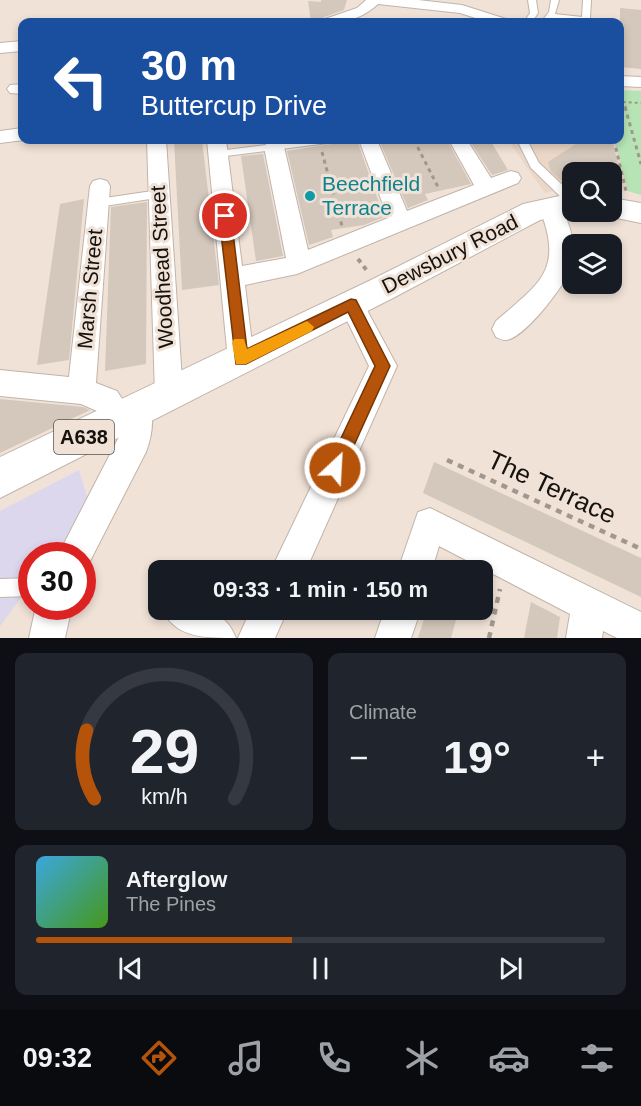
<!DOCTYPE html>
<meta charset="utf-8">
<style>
:root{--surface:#171b24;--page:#20242c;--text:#f1f3f6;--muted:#9ea1a6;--line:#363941;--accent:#b45309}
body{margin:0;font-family:Helvetica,sans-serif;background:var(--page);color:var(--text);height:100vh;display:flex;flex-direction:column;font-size:22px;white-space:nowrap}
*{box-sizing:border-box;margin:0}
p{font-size:20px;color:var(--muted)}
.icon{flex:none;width:33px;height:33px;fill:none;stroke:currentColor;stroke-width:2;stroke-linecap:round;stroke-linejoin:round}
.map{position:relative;height:638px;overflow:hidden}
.details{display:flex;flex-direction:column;gap:15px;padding:15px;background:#0d0f14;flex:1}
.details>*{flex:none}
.hud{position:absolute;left:18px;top:18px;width:606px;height:126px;border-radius:12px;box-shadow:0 3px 9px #0003;background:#1a4fa0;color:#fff;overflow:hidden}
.controls{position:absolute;left:562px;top:162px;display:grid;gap:12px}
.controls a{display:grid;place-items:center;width:60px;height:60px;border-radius:12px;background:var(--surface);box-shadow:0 3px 9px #0003;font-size:30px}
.speed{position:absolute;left:18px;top:542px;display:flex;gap:12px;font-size:30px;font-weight:700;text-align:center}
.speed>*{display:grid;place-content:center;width:78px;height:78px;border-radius:50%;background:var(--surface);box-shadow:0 3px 9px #0003;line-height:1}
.speed .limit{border:9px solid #d22;background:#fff;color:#111}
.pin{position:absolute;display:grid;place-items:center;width:51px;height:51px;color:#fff;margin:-26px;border:3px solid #fff;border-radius:50%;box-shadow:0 2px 6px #0007}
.me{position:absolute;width:66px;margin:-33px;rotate:25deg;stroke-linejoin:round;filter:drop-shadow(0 0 4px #0008)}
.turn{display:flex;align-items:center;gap:21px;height:126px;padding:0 24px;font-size:27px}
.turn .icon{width:78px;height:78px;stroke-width:2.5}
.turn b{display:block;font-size:42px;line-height:51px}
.big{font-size:45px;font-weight:700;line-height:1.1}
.details .tile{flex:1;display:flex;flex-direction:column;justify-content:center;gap:9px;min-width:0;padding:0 21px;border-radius:12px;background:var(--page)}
.details .dial{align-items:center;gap:0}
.dial svg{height:156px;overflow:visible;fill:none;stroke:var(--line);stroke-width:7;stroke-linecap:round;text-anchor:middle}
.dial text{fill:var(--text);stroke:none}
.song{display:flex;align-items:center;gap:18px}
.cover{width:72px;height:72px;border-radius:9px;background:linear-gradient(135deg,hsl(200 70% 55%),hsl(100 70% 35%))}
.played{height:6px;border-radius:3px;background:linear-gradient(90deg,var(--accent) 45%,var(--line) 45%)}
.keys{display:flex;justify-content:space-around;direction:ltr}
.heat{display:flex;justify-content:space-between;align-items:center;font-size:33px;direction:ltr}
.details .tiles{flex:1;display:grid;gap:15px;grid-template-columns:1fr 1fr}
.tile:last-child{grid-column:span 2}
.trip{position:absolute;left:148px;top:560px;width:345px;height:60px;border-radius:12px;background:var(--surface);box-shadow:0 3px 9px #0003;font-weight:700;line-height:60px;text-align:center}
.menu{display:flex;height:96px;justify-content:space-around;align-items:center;background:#090b0e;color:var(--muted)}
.menu .icon{width:42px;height:42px}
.menu .selected{color:var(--accent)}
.menu b{font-size:27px;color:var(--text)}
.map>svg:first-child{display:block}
.built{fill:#ebd7c7}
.industrial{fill:#ddd7ed}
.green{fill:#b6e4b4}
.building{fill:#d4c7bc}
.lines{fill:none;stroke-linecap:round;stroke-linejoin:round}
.service-casing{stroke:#c1b4aa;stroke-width:2}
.minor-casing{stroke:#c1b4aa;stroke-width:2}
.primary-casing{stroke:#c1b4aa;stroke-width:2}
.path-far3{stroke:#a1978f;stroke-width:2;stroke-dasharray:3 3;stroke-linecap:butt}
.path-far2{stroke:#a1978f;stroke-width:3;stroke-dasharray:4 4;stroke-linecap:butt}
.path-far1{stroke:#a1978f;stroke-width:4;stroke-dasharray:4.5 4.5;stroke-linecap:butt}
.path{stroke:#a1978f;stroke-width:4.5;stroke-dasharray:6 6;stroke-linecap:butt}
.service{fill:#fff;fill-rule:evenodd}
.minor{fill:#fff;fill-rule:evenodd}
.primary{fill:#fff;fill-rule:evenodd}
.route{fill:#b45309;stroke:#753606;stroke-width:1.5}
.slow{fill:#f59e0b}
.culture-dot{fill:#0f9aa8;stroke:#f0e2d7;stroke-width:2}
.labels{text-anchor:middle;stroke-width:6;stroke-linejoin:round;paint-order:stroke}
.shield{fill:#f0e2d7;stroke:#57504a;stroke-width:1.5}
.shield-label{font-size:20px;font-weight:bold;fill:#16120e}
.culture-label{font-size:21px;fill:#0d838f;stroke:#f0e2d7;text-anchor:start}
.street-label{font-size:21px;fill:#16120e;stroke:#f0e2d7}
.near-street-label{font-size:26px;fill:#16120e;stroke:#f0e2d7}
</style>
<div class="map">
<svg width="641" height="638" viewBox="0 0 641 638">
<rect width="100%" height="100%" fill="#f0e2d7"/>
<path class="built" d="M508,140H614L628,191L612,189V172H573V186L545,193Z"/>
<path class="industrial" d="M79,470L90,506L53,555H32L31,584L0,626V511Z"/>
<path class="green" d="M620,90L641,91V195L628,191L614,140H620Z"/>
<path class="building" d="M321,0H347L344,10L324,17L320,22H311L308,1L321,2Z
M620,8L641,10V69L620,67Z
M174,140H202L219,285L182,290Z
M357,140L384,217L364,225L331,230L333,237L309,245L287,151Z
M379,140H447L471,184L425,194L428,200L408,208Z
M469,140H490L508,170L492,175Z
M582,140H612L620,172H573V182L562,181L551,172L548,162Z
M263,154L283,256L256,261L241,156Z
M84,199L69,360L37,365L60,204Z
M147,202L146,364L105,371L111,207Z
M0,399L83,407L90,410L0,453Z
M434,462L641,558V597L423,493Z
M531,602L560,617L557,638H524Z
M427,609H459L451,638H418Z"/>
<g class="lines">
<defs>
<path id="service" d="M528,0H536L538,13L532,22H524L530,13Z
M551,0H559L555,14L582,17L583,0H591L590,18L583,22L552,19L549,22H541L549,12Z
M306,140H333L328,143L218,157L213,154L218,151Z
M517,140H527L539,163L573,195V206L569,205L531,168Z
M159,190L163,191V197L98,207L92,203L98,199Z
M32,578V596L0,597V579Z"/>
<path id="minor" d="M366,0H418L462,5L506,19L509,22H488L460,13L378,4C362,19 343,24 322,22L325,19L357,8Z
M22,41V51L0,53V43Z
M620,76L641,77V87L620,86Z
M22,84V94L10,93L7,89L10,85Z
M22,128L24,140L0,143V131Z
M147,140H166L183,395L179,404L169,408L159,404L155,395Z
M207,140H226L242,266L286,258L264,147L267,143H281L284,147L308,250L388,218L359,140H377L407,211L474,185L449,140H467L491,178L511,171L518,173L521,178L518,183L297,274L245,285L254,360L251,369L241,372L231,369L228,360Z
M100,179L107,181L110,186L96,383L117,391L126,405L128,401L138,397L148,401C155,417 152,436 146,452L87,567L82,569V555H58L121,433L109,430L97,411L81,404L0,396V370L69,377L90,186L93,181Z
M550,199L558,201C568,220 577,242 573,263C569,281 523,341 505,340C501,340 499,338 496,337L492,329L496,321C541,282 564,270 539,207L542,201Z
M351,294L360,297L397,366L306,570H271L369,366L339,304L342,297Z
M430,508L641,612V638H617L603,631L602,638H566L570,614L439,546L432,570H398L418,512Z
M36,606H72L65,638H29Z
M166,609C196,609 223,605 236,638C206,638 178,638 164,613Z
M251,609H288L275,638H238Z
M385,609H421L411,638H375Z"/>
<path id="primary" d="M573,193V212H578L540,220L393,298L0,498V457L371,280L523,204Z
M612,198L641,203V223L602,215L600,212H612Z"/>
</defs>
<use href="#service" class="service-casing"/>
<use href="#minor" class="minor-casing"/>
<use href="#primary" class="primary-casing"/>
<path class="path-far3" d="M626,109L624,102L641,103"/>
<path class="path-far2" d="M625,107L641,164
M414,140L438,187
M614,140L626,191
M322,152L342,226"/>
<path class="path-far1" d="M358,259L368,272"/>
<path class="path" d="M447,460L641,549
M489,638L500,589"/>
<use href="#service" class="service"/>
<use href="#minor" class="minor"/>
<use href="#primary" class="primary"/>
</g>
<path class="route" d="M225,212L231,216L247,349L351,299L356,300L390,366L341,474L335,476L330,474L327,468L375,366L348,312L246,364H236L219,216Z"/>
<path class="slow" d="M307,321L314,327L312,331L246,364H236L232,343L234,339H244L247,349Z"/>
<circle class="culture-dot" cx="310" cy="196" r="6"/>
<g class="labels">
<rect class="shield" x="54" y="420" width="60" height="34" rx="4.5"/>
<g class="shield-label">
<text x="84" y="444">A638</text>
</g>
<g class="culture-label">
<text x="322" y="191">Beechfield<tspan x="322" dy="24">Terrace</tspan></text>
</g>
<g class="street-label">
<text transform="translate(450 254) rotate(-27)" y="7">Dewsbury Road</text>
<text transform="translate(162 267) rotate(-93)" y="7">Woodhead Street</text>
<text transform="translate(90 289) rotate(-85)" y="7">Marsh Street</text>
</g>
<g class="near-street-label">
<text transform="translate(552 487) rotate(25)" y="9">The Terrace</text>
</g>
</g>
</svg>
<div class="controls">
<a><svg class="icon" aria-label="search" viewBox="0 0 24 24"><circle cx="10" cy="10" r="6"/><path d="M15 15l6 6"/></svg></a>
<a><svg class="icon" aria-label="layers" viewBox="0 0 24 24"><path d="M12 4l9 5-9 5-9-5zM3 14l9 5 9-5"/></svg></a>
</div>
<div class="speed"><div class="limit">30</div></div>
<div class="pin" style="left:225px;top:216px;background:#d93025"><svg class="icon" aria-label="arrive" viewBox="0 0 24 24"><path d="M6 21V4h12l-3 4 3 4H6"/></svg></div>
<svg class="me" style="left:335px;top:468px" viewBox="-20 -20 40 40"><circle r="17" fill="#b45309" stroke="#fff" stroke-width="3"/><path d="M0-11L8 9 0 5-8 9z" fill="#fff"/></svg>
<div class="trip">09:33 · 1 min · 150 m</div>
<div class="hud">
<div class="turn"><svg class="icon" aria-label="left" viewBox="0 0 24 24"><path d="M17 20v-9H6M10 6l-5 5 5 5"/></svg><div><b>30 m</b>Buttercup Drive</div></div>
</div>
</div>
<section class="details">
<div class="tiles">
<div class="tile dial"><svg viewBox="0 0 100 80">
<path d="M14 69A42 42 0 1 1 86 69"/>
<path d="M14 69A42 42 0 0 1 10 34" stroke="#b45309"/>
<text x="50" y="56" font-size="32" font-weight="700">29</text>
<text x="50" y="72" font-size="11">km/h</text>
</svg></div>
<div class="tile"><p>Climate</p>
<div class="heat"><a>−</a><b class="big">19°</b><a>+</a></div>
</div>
<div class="tile">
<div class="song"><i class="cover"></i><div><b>Afterglow</b><p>The Pines</p></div></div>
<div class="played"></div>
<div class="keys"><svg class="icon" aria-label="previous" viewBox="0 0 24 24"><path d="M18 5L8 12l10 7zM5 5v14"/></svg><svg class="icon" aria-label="pause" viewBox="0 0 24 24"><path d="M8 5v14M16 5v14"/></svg><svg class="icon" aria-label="next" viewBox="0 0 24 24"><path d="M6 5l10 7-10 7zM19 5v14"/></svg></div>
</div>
</div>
</section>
<nav class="menu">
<b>09:32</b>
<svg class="icon selected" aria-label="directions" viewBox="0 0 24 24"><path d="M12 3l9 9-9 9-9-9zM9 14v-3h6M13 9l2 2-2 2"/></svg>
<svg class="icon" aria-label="music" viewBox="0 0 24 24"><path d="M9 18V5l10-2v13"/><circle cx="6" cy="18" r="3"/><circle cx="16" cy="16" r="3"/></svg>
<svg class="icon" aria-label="phone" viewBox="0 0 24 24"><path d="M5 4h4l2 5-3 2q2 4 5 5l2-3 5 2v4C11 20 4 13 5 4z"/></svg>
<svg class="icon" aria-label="climate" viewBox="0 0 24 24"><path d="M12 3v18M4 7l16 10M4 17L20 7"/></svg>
<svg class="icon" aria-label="car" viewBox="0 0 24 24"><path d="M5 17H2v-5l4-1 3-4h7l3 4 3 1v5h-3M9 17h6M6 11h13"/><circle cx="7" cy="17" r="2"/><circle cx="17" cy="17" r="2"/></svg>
<svg class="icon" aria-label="filters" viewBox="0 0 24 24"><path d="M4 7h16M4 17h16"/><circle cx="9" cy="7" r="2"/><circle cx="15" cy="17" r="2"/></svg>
</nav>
